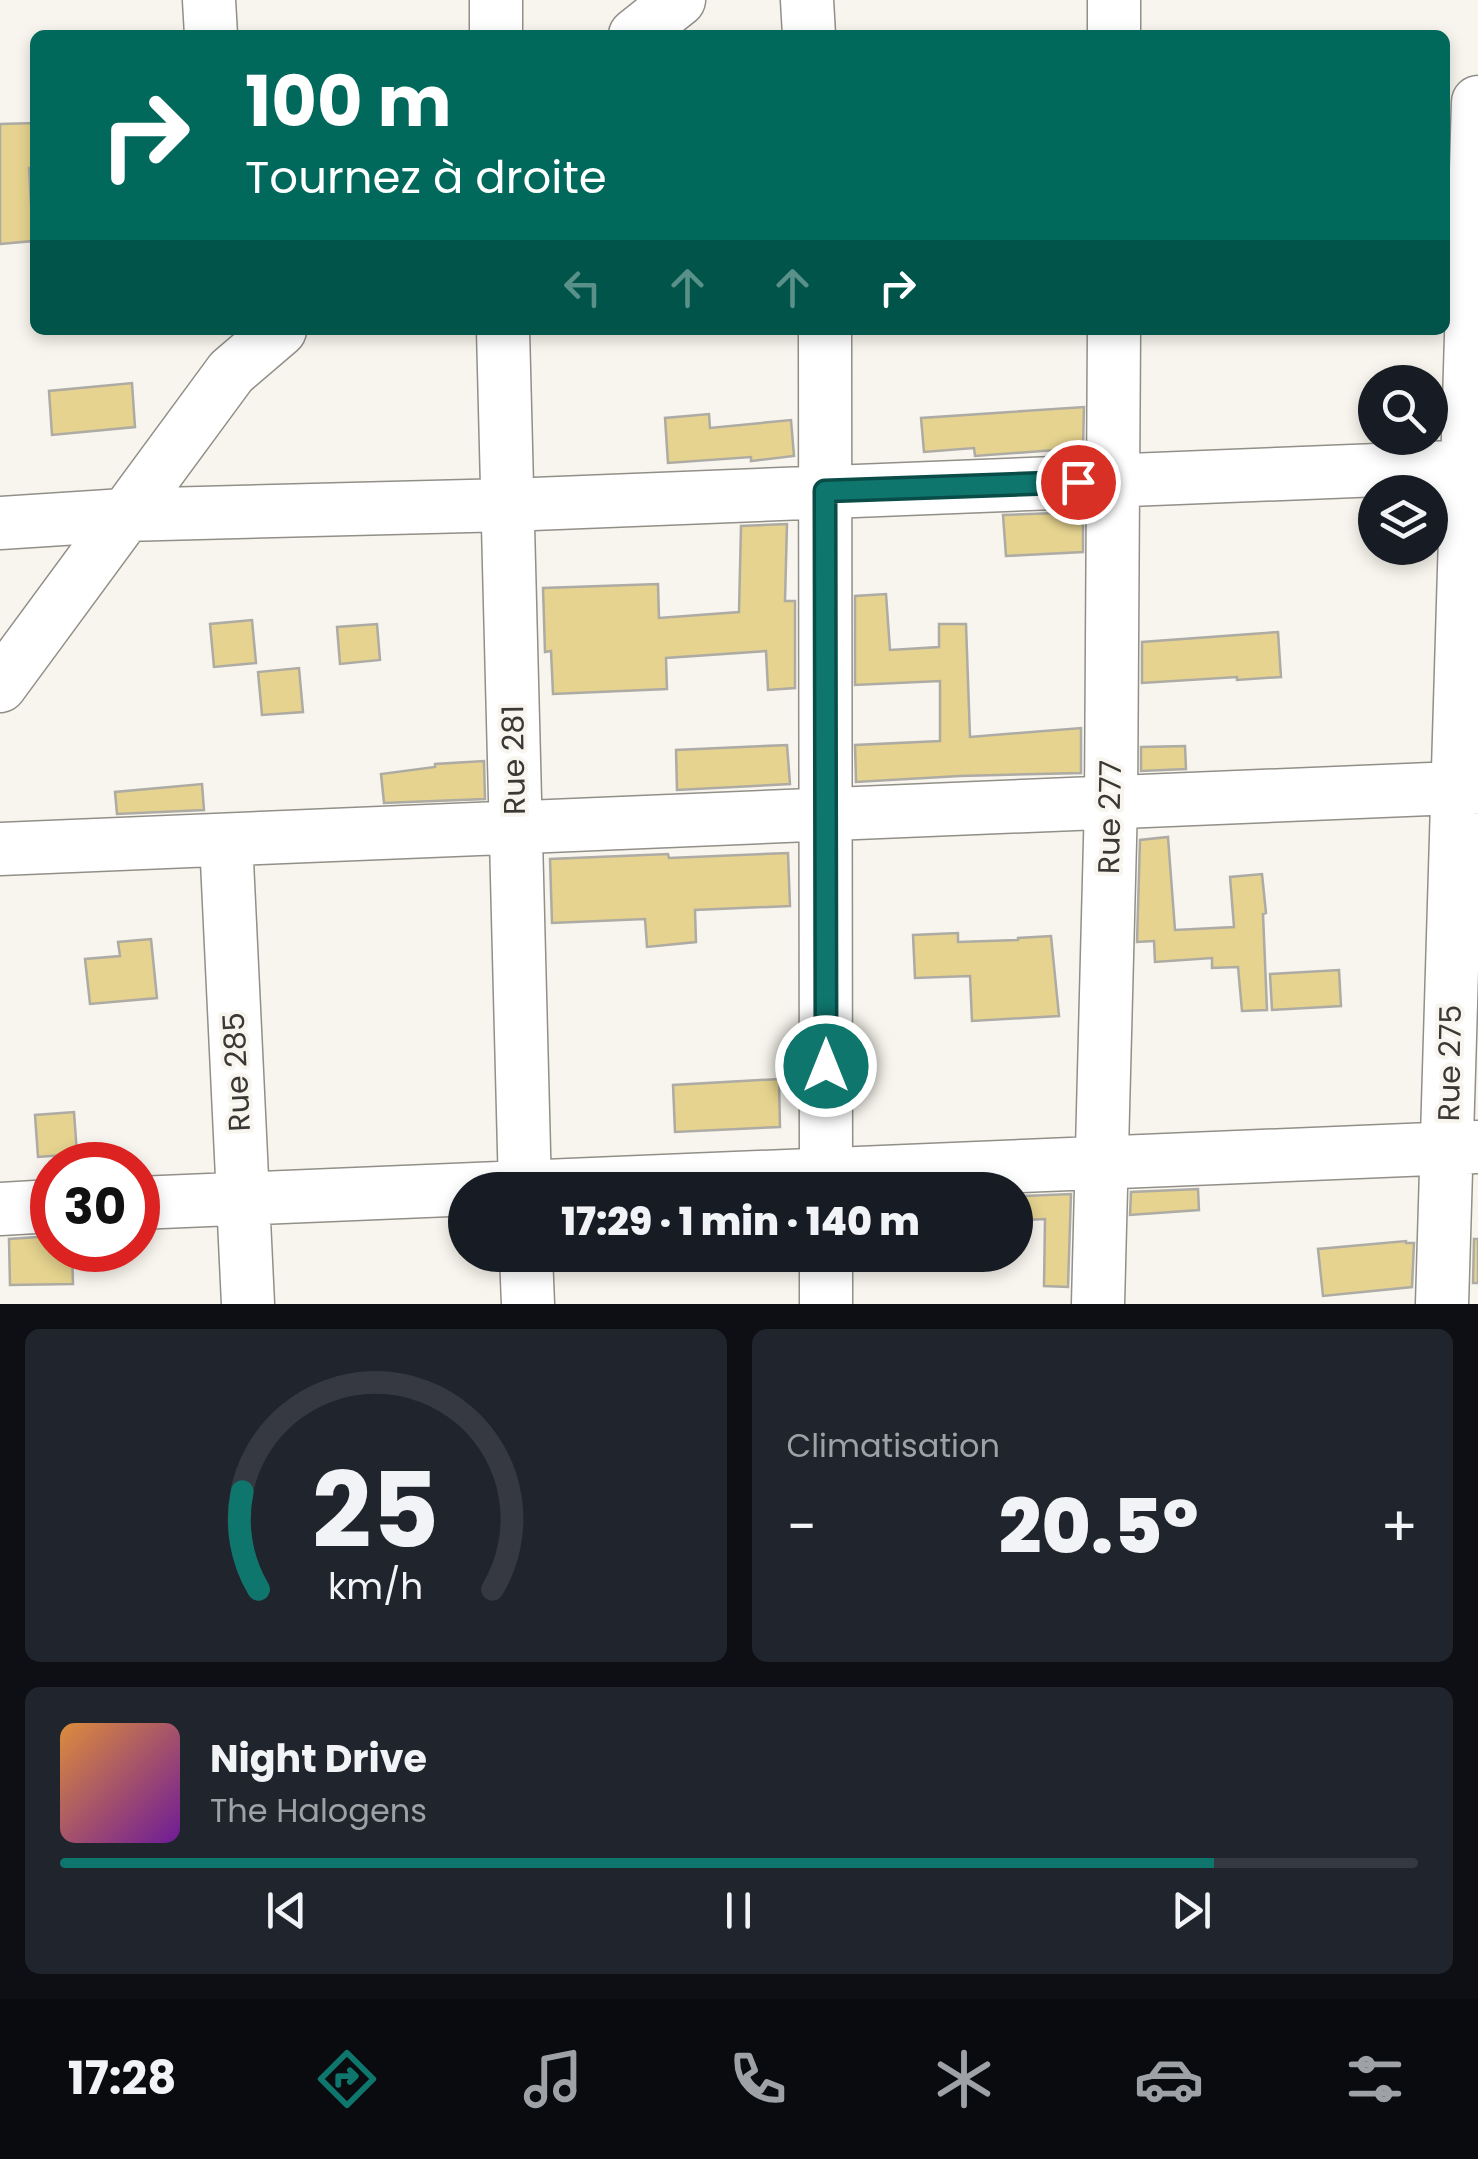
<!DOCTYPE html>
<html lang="fr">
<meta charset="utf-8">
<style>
:root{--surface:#171b24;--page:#20242c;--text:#f1f3f6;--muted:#9ea1a6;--line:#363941;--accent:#0f766e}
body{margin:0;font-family:Poppins,sans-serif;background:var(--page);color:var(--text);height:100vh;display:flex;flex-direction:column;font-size:38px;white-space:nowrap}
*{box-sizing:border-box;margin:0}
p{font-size:32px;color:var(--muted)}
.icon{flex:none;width:55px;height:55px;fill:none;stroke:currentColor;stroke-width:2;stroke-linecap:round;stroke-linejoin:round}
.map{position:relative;height:1304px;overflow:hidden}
.side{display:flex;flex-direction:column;gap:25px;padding:25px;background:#0d0f14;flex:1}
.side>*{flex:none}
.top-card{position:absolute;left:30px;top:30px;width:1420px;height:305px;border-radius:15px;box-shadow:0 5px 15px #0003;background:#00695c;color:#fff;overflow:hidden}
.fabs{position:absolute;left:1358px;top:365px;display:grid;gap:20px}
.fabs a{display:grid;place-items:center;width:90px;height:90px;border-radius:50%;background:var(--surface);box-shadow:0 5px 15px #0003;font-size:50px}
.speed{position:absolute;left:30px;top:1142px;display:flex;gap:20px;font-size:50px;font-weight:700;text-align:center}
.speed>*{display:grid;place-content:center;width:130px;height:130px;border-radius:50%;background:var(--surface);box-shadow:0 5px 15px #0003;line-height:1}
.speed .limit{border:15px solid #d22;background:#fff;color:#111}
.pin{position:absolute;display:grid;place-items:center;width:85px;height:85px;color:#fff;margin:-42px;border:5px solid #fff;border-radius:50%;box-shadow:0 2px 10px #0007}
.me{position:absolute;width:110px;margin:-55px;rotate:0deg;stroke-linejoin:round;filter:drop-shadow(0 0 8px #0008)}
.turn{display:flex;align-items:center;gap:35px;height:210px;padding:0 50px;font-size:45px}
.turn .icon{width:130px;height:130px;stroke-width:2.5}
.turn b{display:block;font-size:70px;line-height:85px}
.lanes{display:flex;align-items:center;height:95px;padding:0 50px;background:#0003;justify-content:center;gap:50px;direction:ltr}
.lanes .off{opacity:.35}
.big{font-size:75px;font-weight:800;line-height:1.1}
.side .tile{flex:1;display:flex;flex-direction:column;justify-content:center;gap:15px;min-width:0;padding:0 35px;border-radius:15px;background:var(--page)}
.side .dial{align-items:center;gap:0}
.dial svg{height:260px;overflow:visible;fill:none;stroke:var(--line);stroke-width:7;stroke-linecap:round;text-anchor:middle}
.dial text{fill:var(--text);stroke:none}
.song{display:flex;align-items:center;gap:30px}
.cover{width:120px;height:120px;border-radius:15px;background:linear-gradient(135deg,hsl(30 70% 55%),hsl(280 70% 35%))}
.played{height:10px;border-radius:5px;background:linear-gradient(90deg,var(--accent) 85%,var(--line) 85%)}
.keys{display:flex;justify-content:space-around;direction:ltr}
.heat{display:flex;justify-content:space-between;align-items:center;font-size:55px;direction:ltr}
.side .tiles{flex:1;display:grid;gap:25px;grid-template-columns:1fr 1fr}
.tile:last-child{grid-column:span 2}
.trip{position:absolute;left:448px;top:1172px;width:585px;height:100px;border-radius:50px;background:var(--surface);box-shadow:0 5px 15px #0003;font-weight:800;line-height:100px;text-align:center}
.menu{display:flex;height:160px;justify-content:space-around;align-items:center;background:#090b0e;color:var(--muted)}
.menu .icon{width:70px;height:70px}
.menu .on{color:var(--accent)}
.menu b{font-size:45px;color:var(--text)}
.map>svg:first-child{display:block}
.building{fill:#e5d38f;stroke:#adaba4;stroke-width:2.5}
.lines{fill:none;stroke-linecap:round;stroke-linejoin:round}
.minor-casing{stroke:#918f88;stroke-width:55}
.minor{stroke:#fff;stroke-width:52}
.route-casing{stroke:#0a4d48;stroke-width:25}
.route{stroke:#0f766e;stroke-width:18}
.labels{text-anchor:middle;stroke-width:8;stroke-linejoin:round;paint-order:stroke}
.street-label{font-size:30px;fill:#393835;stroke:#f7f5ed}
</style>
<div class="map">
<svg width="1478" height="1304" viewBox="0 0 1478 1304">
<rect width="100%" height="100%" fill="#f7f5ed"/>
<path class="building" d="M35,123V168H29L33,241L0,244V124Z
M132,383L135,427L52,435L49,391Z
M1084,407L1083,448L975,456L974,448L924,452L921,418Z
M709,414L710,428L791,420L794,456L751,461V457L668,463L665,418Z
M1083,512V552L1006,556L1003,515Z
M787,524L785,601H795V688L768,690L766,651L666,658L667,689L553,694L551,651L545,652L543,588L658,584L659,618L739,612L741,526Z
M886,594L890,650L939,647V624H966L970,737L1081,728V773L960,776L856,782L855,745L940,741V681L855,685V596Z
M252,620L256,663L214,667L210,624Z
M377,624L380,660L340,664L337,627Z
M1278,632L1281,677L1237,680V677L1142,683V642Z
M299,668L303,712L262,715L258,672Z
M787,745L790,784L677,790L676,750Z
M1185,746L1186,769L1141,771V747Z
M484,761L485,799L384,803L381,774L435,767V764Z
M202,784L204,810L117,814L115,792Z
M1168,837L1175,930L1234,927L1230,877L1262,874L1266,913L1263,914L1267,1010L1242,1011L1238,967L1212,968V958L1155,962L1154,941L1137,942L1140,840Z
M788,853L790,906L695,910L696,942L647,947L645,919L552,923L550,859L668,854L669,858Z
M958,933V942L1018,940V938L1051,936L1059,1016L972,1021L970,976L915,978L913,935Z
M151,939L157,998L90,1004L85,959L120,956L118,942Z
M1339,970L1341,1006L1272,1010L1270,974Z
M779,1079L780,1127L675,1132L673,1085Z
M74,1112L77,1154L38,1157L35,1115Z
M1198,1189L1199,1210L1130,1215L1131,1192Z
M1071,1194L1068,1287L1044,1286L1045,1219L1026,1220L1025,1196Z
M52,1236V1250H72L73,1284L10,1285L9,1239Z
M1474,1239H1478V1283H1473Z
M1406,1241V1243H1414L1412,1287L1323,1296L1318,1249Z"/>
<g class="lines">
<defs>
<path id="minor" d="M209,0L211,35
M496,0V35
M807,0L809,35
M635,35L679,0
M1114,35V0
M503,330L525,1190
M825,330L826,1190
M0,523L124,515L508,505L1478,466
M0,686L231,372L280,330
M226,840L248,1304
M0,849L1478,787
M138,1203L1478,1147
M0,1209L52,1206
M526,1255L528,1304
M826,1304V1255
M1098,1304L1111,802L1114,330
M1442,1304L1478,102"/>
</defs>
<use href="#minor" class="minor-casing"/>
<use href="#minor" class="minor"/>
</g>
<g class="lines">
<defs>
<path id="route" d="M826,1066L825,491L1078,482"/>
</defs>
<use href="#route" class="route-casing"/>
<use href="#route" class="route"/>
</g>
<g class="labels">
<g class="street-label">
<text transform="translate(514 760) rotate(-91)" y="10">Rue 281</text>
<text transform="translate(1110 817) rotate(-89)" y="10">Rue 277</text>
<text transform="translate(1450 1063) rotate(-89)" y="10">Rue 275</text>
<text transform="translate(237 1072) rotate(-93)" y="10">Rue 285</text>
</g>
</g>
</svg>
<div class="fabs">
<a><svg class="icon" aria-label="search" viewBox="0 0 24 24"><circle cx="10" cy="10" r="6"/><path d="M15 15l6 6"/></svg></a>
<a><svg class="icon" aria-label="layers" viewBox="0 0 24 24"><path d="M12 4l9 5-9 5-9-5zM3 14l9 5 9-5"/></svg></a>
</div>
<div class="speed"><div class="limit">30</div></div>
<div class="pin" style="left:1078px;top:482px;background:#d93025"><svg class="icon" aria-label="arrive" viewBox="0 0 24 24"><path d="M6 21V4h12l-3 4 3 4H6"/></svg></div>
<svg class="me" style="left:826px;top:1066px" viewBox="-20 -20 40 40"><circle r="17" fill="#0f766e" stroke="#fff" stroke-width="3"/><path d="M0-11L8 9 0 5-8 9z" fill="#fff"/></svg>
<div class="trip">17:29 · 1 min · 140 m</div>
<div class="top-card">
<div class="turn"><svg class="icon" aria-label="right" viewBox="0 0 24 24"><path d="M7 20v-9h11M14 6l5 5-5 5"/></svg><div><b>100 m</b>Tournez à droite</div></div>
<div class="lanes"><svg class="icon off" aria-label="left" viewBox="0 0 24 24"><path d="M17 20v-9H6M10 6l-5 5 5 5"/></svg><svg class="icon off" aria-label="ahead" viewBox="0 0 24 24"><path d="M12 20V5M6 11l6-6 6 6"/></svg><svg class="icon off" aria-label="ahead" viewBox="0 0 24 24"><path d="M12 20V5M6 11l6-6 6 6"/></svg><svg class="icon" aria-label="right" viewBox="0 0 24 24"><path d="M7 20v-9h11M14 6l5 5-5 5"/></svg></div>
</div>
</div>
<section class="side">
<div class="tiles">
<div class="tile dial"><svg viewBox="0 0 100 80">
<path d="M14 69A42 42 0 1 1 86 69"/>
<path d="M14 69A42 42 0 0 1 9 39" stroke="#0f766e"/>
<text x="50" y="56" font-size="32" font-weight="700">25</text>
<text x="50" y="72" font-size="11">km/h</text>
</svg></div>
<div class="tile"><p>Climatisation</p>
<div class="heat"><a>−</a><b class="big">20.5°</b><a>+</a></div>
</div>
<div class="tile">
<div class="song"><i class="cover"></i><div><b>Night Drive</b><p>The Halogens</p></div></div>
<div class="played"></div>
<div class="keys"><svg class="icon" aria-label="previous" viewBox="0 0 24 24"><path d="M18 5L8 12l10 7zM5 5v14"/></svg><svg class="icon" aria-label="pause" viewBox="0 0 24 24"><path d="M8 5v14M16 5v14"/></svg><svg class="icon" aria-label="next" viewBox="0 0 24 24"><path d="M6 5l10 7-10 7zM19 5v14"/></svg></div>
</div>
</div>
</section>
<nav class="menu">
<b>17:28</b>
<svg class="icon on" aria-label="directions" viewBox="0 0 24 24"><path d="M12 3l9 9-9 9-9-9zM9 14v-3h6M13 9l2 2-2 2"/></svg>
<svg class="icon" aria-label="music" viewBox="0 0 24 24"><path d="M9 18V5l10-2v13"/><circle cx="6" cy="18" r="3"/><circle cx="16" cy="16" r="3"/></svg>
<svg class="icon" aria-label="phone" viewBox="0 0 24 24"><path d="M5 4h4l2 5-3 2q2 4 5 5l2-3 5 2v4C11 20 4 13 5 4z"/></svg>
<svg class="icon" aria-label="climate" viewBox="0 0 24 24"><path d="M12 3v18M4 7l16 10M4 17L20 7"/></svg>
<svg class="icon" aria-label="car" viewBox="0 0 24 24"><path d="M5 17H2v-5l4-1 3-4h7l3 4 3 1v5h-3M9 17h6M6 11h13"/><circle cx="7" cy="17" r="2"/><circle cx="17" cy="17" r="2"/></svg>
<svg class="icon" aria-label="filters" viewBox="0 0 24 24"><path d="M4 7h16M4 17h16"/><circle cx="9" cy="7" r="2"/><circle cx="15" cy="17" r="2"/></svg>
</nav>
